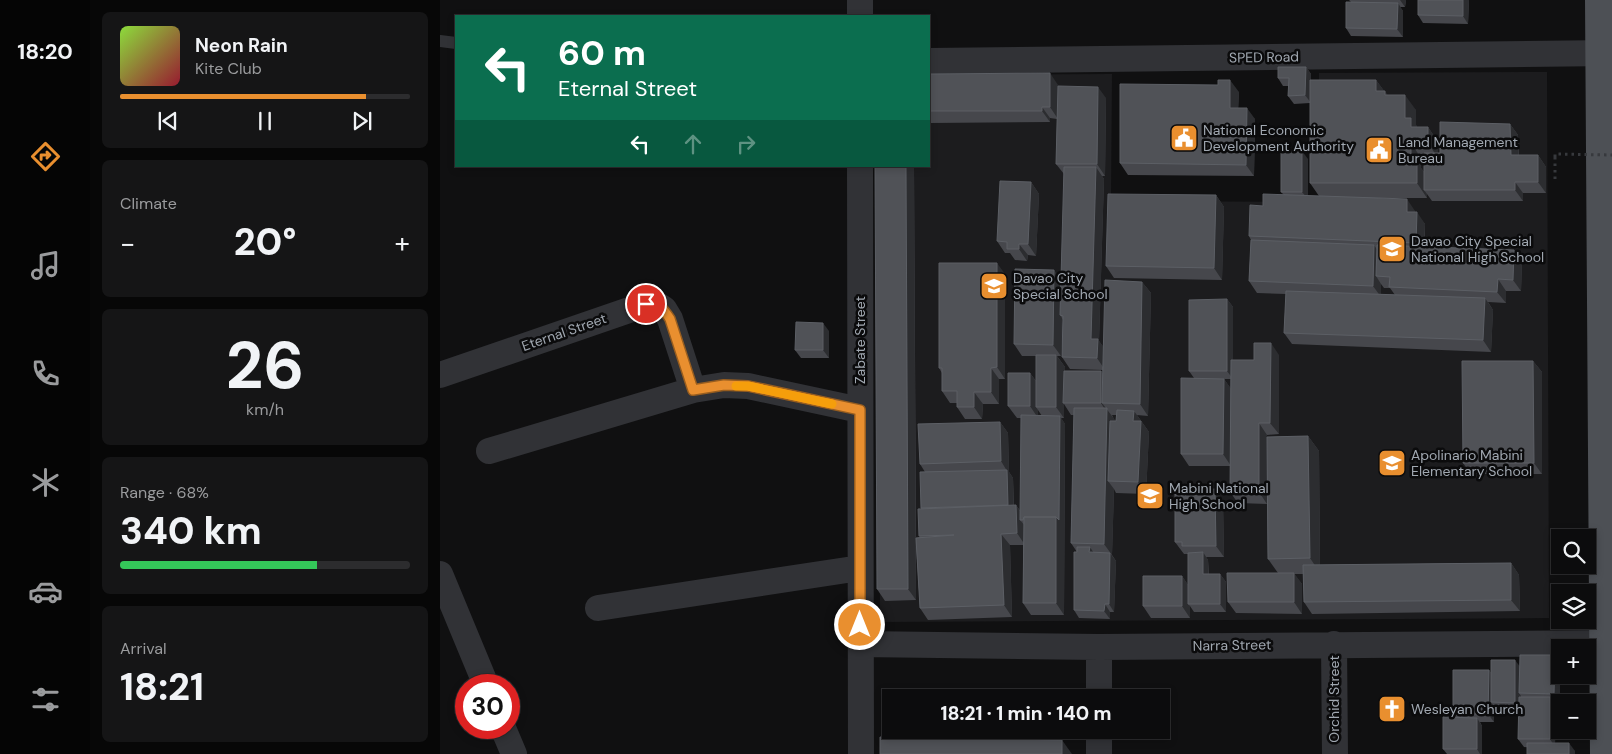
<!DOCTYPE html>
<meta charset="utf-8">
<style>
:root{--surface:#0c0c0d;--page:#151516;--text:#f1f3f6;--muted:#9a9b9d;--line:#2c2c2e;--accent:#e98f2f}
body{margin:0;font-family:"DM Sans",sans-serif;background:var(--page);color:var(--text);height:100vh;display:flex;flex-direction:column;font-size:19px;white-space:nowrap}
*{box-sizing:border-box;margin:0}
p{font-size:16px;color:var(--muted)}
.icon{flex:none;width:28px;height:28px;fill:none;stroke:currentColor;stroke-width:2;stroke-linecap:round;stroke-linejoin:round}
.map{position:relative;flex:1;overflow:hidden}
.drawer{display:flex;flex-direction:column;gap:12px;padding:12px;background:#070707;width:350px}
.drawer>*{flex:none}
.hud{position:absolute;left:15px;top:15px;width:475px;height:152px;border-radius:0px;box-shadow:0 2px 8px #0003,0 0 0 1px var(--line);background:#0b6e4f;color:#fff;overflow:hidden}
.fabs{position:absolute;left:1111px;top:529px;display:grid;gap:10px}
.fabs a{display:grid;place-items:center;width:45px;height:45px;border-radius:0px;background:var(--surface);box-shadow:0 2px 8px #0003,0 0 0 1px var(--line);font-size:25px}
.speed{position:absolute;left:15px;top:674px;display:flex;gap:10px;font-size:25px;font-weight:700;text-align:center}
.speed>*{display:grid;place-content:center;width:65px;height:65px;border-radius:50%;background:var(--surface);box-shadow:0 2px 8px #0003,0 0 0 1px var(--line);line-height:1}
.speed .limit{border:8px solid #d22;background:#fff;color:#111}
.pin{position:absolute;display:grid;place-items:center;width:42px;height:42px;color:#fff;margin:-21px;border:2px solid #fff;border-radius:50%;box-shadow:0 1px 5px #0007}
.me{position:absolute;width:55px;margin:-28px;rotate:0deg;stroke-linejoin:round;filter:drop-shadow(0 0 4px #0008)}
.turn{display:flex;align-items:center;gap:18px;height:105px;padding:0 20px;font-size:22px}
.turn .icon{width:65px;height:65px;stroke-width:2.5}
.turn b{display:block;font-size:35px;line-height:42px}
.lanes{display:flex;align-items:center;height:48px;padding:0 20px;background:#0003;justify-content:center;gap:25px;direction:ltr}
.lanes .off{opacity:.35}
.big{font-size:38px;font-weight:800;line-height:1.1}
.drawer .widget{flex:1;display:flex;flex-direction:column;justify-content:center;gap:8px;min-width:0;padding:0 18px;border-radius:8px;background:var(--page)}
.drawer .dial{align-items:center;gap:0}
.dial b{font-size:65px;line-height:1}
.song{display:flex;align-items:center;gap:15px}
.cover{width:60px;height:60px;border-radius:8px;background:linear-gradient(135deg,hsl(90 70% 55%),hsl(350 70% 35%))}
.played{height:5px;border-radius:2px;background:linear-gradient(90deg,var(--accent) 85%,var(--line) 85%)}
.keys{display:flex;justify-content:space-around;direction:ltr}
.heat{display:flex;justify-content:space-between;align-items:center;font-size:28px;direction:ltr}
.charge{height:8px;border-radius:4px;background:linear-gradient(90deg,#34c759 68%,var(--line) 0)}
.trip{position:absolute;left:442px;top:689px;width:288px;height:50px;border-radius:0px;background:var(--surface);box-shadow:0 2px 8px #0003,0 0 0 1px var(--line);font-weight:800;line-height:50px;text-align:center}
main{display:flex;flex:1;min-height:0}
.tabs{display:flex;flex-direction:column;width:90px;justify-content:space-around;align-items:center;background:#050505;color:var(--muted)}
.tabs .icon{width:35px;height:35px}
.tabs .active{color:var(--accent)}
.tabs b{font-size:22px;color:var(--text)}
.map>svg:first-child{display:block}
.built{fill:#1c1c1e}
.lines{fill:none;stroke-linecap:round;stroke-linejoin:round}
.path{stroke:#37393d;stroke-width:3;stroke-dasharray:2.5 4;stroke-linecap:butt}
.lane{stroke:#313236;stroke-width:12}
.street{stroke:#313236;stroke-width:26}
.primary{stroke:#4d5055;stroke-width:28}
.path-bridge{stroke:#37393d;stroke-width:3;stroke-dasharray:2.5 4;stroke-linecap:butt}
.wall{fill:#46474c;fill-rule:evenodd}
.shaded-wall{fill:#2c2d30}
.building{fill:#505257;stroke:#5c5f65}
.route-casing{stroke:#975d1f;stroke-width:12}
.route{stroke:#e98f2f;stroke-width:9}
.slow{stroke:#f59e0b;stroke-width:9}
.labels{text-anchor:middle;stroke-width:5;stroke-linejoin:round;paint-order:stroke}
.street-label{font-size:14px;fill:#a1a8b1;stroke:#0b0b0c}
.poi-label{font-size:14px;fill:#a1a8b1;stroke:#0b0b0c;text-anchor:start}
</style>
<main>
<nav class="tabs">
<b>18:20</b>
<svg class="icon active" aria-label="directions" viewBox="0 0 24 24"><path d="M12 3l9 9-9 9-9-9zM9 14v-3h6M13 9l2 2-2 2"/></svg>
<svg class="icon" aria-label="music" viewBox="0 0 24 24"><path d="M9 18V5l10-2v13"/><circle cx="6" cy="18" r="3"/><circle cx="16" cy="16" r="3"/></svg>
<svg class="icon" aria-label="phone" viewBox="0 0 24 24"><path d="M5 4h4l2 5-3 2q2 4 5 5l2-3 5 2v4C11 20 4 13 5 4z"/></svg>
<svg class="icon" aria-label="climate" viewBox="0 0 24 24"><path d="M12 3v18M4 7l16 10M4 17L20 7"/></svg>
<svg class="icon" aria-label="car" viewBox="0 0 24 24"><path d="M5 17H2v-5l4-1 3-4h7l3 4 3 1v5h-3M9 17h6M6 11h13"/><circle cx="7" cy="17" r="2"/><circle cx="17" cy="17" r="2"/></svg>
<svg class="icon" aria-label="filters" viewBox="0 0 24 24"><path d="M4 7h16M4 17h16"/><circle cx="9" cy="7" r="2"/><circle cx="15" cy="17" r="2"/></svg>
</nav>
<section class="drawer">
<div class="widget">
<div class="song"><i class="cover"></i><div><b>Neon Rain</b><p>Kite Club</p></div></div>
<div class="played"></div>
<div class="keys"><svg class="icon" aria-label="previous" viewBox="0 0 24 24"><path d="M18 5L8 12l10 7zM5 5v14"/></svg><svg class="icon" aria-label="pause" viewBox="0 0 24 24"><path d="M8 5v14M16 5v14"/></svg><svg class="icon" aria-label="next" viewBox="0 0 24 24"><path d="M6 5l10 7-10 7zM19 5v14"/></svg></div>
</div>
<div class="widget"><p>Climate</p>
<div class="heat"><a>−</a><b class="big">20°</b><a>+</a></div>
</div>
<div class="widget dial"><b>26</b><p>km/h</p></div>
<div class="widget"><p>Range · 68%</p><b class="big">340 km</b><div class="charge"></div></div>
<div class="widget"><p>Arrival</p><b class="big">18:21</b></div>
</section>
<div class="map">
<svg width="1172" height="754" viewBox="0 0 1172 754">
<rect width="100%" height="100%" fill="#101011"/>
<path class="built" d="M1107,72L1109,618L440,622L438,166H489V75L672,74L671,201L879,202V73Z"/>
<g class="lines">
<path class="path" d="M1115,157V180"/>
<path class="lane" d="M0,41L16,43"/>
<path class="street" d="M420,16V0
M489,61L1172,53
M420,166L421,754
M0,375L195,308L216,304L224,309L230,319L253,390
M49,451L253,390L284,385L308,386L420,410
M0,574L46,685
M158,608L420,568
M420,644L659,647L1172,643
M894,644L895,754
M659,647V698
M63,728L74,754
M659,730V754"/>
<path class="primary" d="M1159,0L1164,754"/>
<path class="path-bridge" d="M1115,157V154L1172,155"/>
</g>
<path class="wall" d="M909,0H966L965,7H960L963,11V37L911,36L906,28L911,2Z
M978,0H1029L1028,24L983,23L978,15Z
M866,67L871,74V80H936L947,95L976,110V125L977,127H988L998,142V153H1000L1070,124L1078,135L1079,155H1098L1106,167V193H1083V201H992L987,194V198H933L975,211V212L985,224V247L1074,250L1082,261L1081,291H1066V303L1048,302L1053,310L1051,352L852,344L844,333L846,294L817,293L809,281L811,240L809,236L823,206L844,195L841,192L868,159V196H879L870,183V103L854,104L848,96L849,86H843L838,78ZM981,158H984V172L981,168ZM941,284L944,288H950L955,295L941,294Z
M489,74L618,85V86L666,98L665,176H662L664,179L659,341L664,348L702,282L711,293L708,416L697,415L709,432L706,494L676,493L674,489L672,555L676,561L674,612H670V619L639,618L634,610L637,552L631,543L634,415H631L624,404V418H621L625,424L624,615H591L583,603V545H570L572,617L488,620L480,608L476,545V600L445,601L437,589L474,166L476,538L480,537L479,536L481,508L485,472L480,464L560,422L568,433L569,472L573,478L574,505H576L581,512V418H577L568,406L590,373L596,381V356H582L574,344L621,279L624,174L616,164L617,119L610,118V122L489,123ZM622,318L623,320L622,357L630,369L663,370V374L661,371H624L625,367L617,356H621ZM598,410L602,416H598ZM672,415H677L676,421H675Z
M799,92L798,108L815,119L814,176L688,175L680,163Z
M591,182L599,194L596,256L588,255L587,261L575,260L570,253H565L557,241Z
M776,195L784,207L782,280L674,278L666,266Z
M565,274V379H559V404H543L542,419H525L517,407V403H510L502,391V373L499,368Z
M787,299L793,307V360H814L839,355V434L827,435V437L868,436L879,451L880,565L1071,563L1079,575L1080,611L872,614L864,602L863,574H854L862,584V614L796,613L788,602L838,573L828,559L827,504L798,503L790,492V466H749L741,454L754,378L749,371ZM784,379H791V389Z
M389,331V358H361L355,350Z
M1093,361L1102,372V474H1031L1023,463Z
M760,487L762,490L783,501L784,557H766L768,560L769,574H780L786,582V612H754L750,606V618H711L703,606L742,576L748,585V554H744L735,542L742,490Z
M1115,655L1120,663V702H1113L1116,705L1115,743L1135,751L1084,747L1078,739L1079,711L1056,710L1054,707V722H1040L1042,726V754H1007L1003,749L1016,718L1013,714L1049,670L1051,673L1079,666Z"/>
<path class="shaded-wall" d="M960,0H966L965,7Z
M1023,0H1029L1028,24L1023,16Z
M958,3L963,11V37L957,29Z
M866,67L871,74V103L865,95Z
M610,73L618,85V119L610,107Z
M790,80L799,92L798,119L790,108Z
M936,80L945,92V91L955,106L936,91Z
M658,87L666,98L665,176L657,164Z
M965,95L976,110V125L981,133V142L965,118Z
M602,107L610,118V122L602,111Z
M807,108L815,119L814,176L806,165Z
M1070,124L1078,135L1079,167L1071,155Z
M988,127L998,142V158L988,143Z
M971,143L981,158V168L987,176L984,190L987,194V198L977,183L971,161Z
M862,151L868,159V199L862,192Z
M1098,155L1106,167V193L1098,182Z
M466,166H474L476,600L468,589Z
M656,167L664,179L659,341L666,350L665,370L657,358L651,339Z
M591,182L599,194L596,256L588,244Z
M1075,182L1083,193V201L1075,190Z
M776,195L784,207L782,280L774,268Z
M967,199L975,211V223L967,212Z
M977,212L985,224L984,254L976,243Z
M579,244L588,255L587,261L579,249Z
M934,245L942,257L936,276L941,284V297L933,286Z
M1074,250L1082,261L1081,291L1073,280Z
M557,263L565,274V379L557,367Z
M614,270L623,281L620,315L622,318L621,356L613,345Z
M1058,279L1066,291V303L1057,292Z
M702,282L711,293L708,416L700,404Z
M1045,298L1053,310L1051,352L1043,340Z
M787,299L793,307V379L787,371Z
M383,323L389,331V358L383,350Z
M831,343L839,355V434L830,423Z
M616,355L625,367L624,403H623L624,404V418L616,407Z
M1093,361L1102,372V474L1094,463Z
M551,368L559,379V404L551,392Z
M661,371L669,383L662,403L675,420L674,481H668L674,489L672,555L664,544L667,413L661,403Z
M590,373L598,384L596,407L598,410V418L590,406Z
M784,379L792,390L791,466L783,454Z
M534,392L543,404L542,419L534,407Z
M694,411L709,432L706,494L698,482L693,421Z
M620,416L625,424L624,615L616,603V517Z
M560,422L568,433L569,472L573,478L574,516L568,508L567,471L561,461Z
M819,423L827,435V504L819,492Z
M868,436L879,451L880,573L870,558Z
M775,489L783,501L784,557L776,546Z
M576,505L584,517L580,520L585,526V545L577,533Z
M561,534L570,545L572,617L564,605Z
M650,547L655,555L649,552Z
M763,552L768,560L769,582L763,574Z
M670,553L676,561L674,612L669,604Z
M1071,563L1079,575L1080,611L1071,600Z
M854,573L862,584V614L854,602Z
M780,574L786,582V612L780,604Z
M742,576L750,588L748,604L750,606V618L742,606Z
M665,604L670,612V619L664,611Z
M1115,655L1120,663V702L1114,694Z
M1075,660L1081,668L1079,693L1081,696V711L1075,703Z
M1049,670L1054,678L1051,702L1054,707V722L1048,714Z
M1110,697L1116,705L1115,747L1110,739Z
M1037,718L1042,726V754H1040L1037,749Z
M622,740L632,754H622Z
M1129,743L1135,751V754H1129Z"/>
<path class="building" d="M978,0H1023V16L978,15Z
M906,2L958,3L957,29L906,28Z
M838,67H866L865,95L848,96L849,78H838Z
M610,73V107H602V111H489V74Z
M778,80H790V108H807L806,165L680,163V84L778,85Z
M870,80H936V91H945V95H965V118H971V127H988V143H971V161H977V183H870Z
M618,86L658,87L657,164H616Z
M1000,122L1070,124L1071,155H1098V182H1075V190H984V153H1000Z
M841,151H862V192H841Z
M435,166H466L468,589H437Z
M624,167H656L651,339H658L657,358L622,357L623,316L620,315Z
M560,181L591,182L588,244H579V249H567V242L557,241Z
M668,194L776,195L774,268L666,266Z
M823,194L967,199V212H977L976,243L809,236L810,205L823,206Z
M811,240L934,245L933,286L809,281Z
M937,245L1074,250L1073,280L1058,279L1057,292L949,287L950,277L936,276Z
M499,263H557V367L551,368V392H534V407H517V391H502V368H499Z
M575,269L614,270L613,345L574,344Z
M665,280L702,282L700,404L662,403Z
M846,291L1045,298L1043,340L844,333Z
M787,299V371H749V300Z
M356,322L383,323V350H355Z
M814,343H831L830,423H819V492H790L791,360H814Z
M596,355H616V407H596Z
M1022,361H1093L1094,463H1023Z
M624,371H661V403H623Z
M568,373H590V406H568Z
M741,378L784,379L783,454H741Z
M634,408H667L664,544L631,543Z
M677,410L694,411L693,421H701L698,482L668,481L670,421H676Z
M581,415L620,416L619,520L616,517H584L583,520H580Z
M560,422L561,461L480,464L478,424Z
M868,436L870,558L828,559L827,437Z
M567,470L568,505L481,508L480,472Z
M742,487H760V490L775,489L776,546H742V542H735V490H742Z
M576,505L577,533L561,534L564,605L480,608L476,538L514,535L479,536L478,509Z
M584,517H616V603H583Z
M637,547H650L649,552L670,553L669,604H665L664,611L634,610V552H637Z
M763,552V574H780V604H748V553Z
M1071,563V600L864,602L863,565Z
M787,573H854V602H788Z
M703,576H742V606H703Z
M1080,655H1115L1114,694L1079,693Z
M1051,660H1075V703L1051,702Z
M1013,670H1049L1048,714H1013Z
M1079,697H1110V739H1078Z
M1003,717L1037,718V749H1003Z
M440,737L622,740V754H440Z
M1087,743H1129V754H1087Z"/>
<g class="lines">
<defs>
<path id="route" d="M206,304C220,304 223,308 230,319L253,390L284,385L308,386L420,410V625"/>
</defs>
<use href="#route" class="route-casing"/>
<use href="#route" class="route"/>
<path class="slow" d="M296,386H308L392,404"/>
</g>
<defs>
<symbol id="civic-square" viewBox="-11 -11 22 22"><rect x="-9" y="-9" width="18" height="18" rx="4" fill="#e98f2f" stroke="#0b0b0c"/><path d="M-.6-6.5H3V-4.5H.6V-3L4-1V1h2V6H-6V1h2V-1L-.6-3ZM-1.2 2.5V6h2.4V2.5Z" fill="#fff"/></symbol>
<symbol id="school-square" viewBox="-11 -11 22 22"><rect x="-9" y="-9" width="18" height="18" rx="4" fill="#e98f2f" stroke="#0b0b0c"/><path d="M0-5L7-2L0 1L-7-2ZM-4 1L0 2.5L4 1V4Q0 6-4 4Z" fill="#fff"/></symbol>
<symbol id="church-square" viewBox="-11 -11 22 22"><rect x="-9" y="-9" width="18" height="18" rx="4" fill="#e98f2f" stroke="#0b0b0c"/><path d="M-1.2-6h2.4v3.5h3.3v2.4h-3.3V6h-2.4V-.1h-3.3v-2.4h3.3Z" fill="#fff"/></symbol>
</defs>
<g fill-rule="evenodd">
<use href="#civic-square" x="728" y="122" width="32" height="32"/>
<use href="#civic-square" x="923" y="134" width="32" height="32"/>
<use href="#school-square" x="936" y="233" width="32" height="32"/>
<use href="#school-square" x="538" y="270" width="32" height="32"/>
<use href="#school-square" x="936" y="447" width="32" height="32"/>
<use href="#school-square" x="694" y="480" width="32" height="32"/>
<use href="#church-square" x="936" y="693" width="32" height="32"/>
</g>
<g class="labels">
<g class="street-label">
<text transform="translate(824 57) rotate(-1)" y="5">SPED Road</text>
<text transform="translate(124 332) rotate(-19)" y="5">Eternal Street</text>
<text transform="translate(420 340) rotate(-90)" y="5">Zabate Street</text>
<text transform="translate(792 645) rotate(-1)" y="5">Narra Street</text>
<text transform="translate(894 699) rotate(-90)" y="5">Orchid Street</text>
</g>
<g class="poi-label">
<text x="763" y="135">National Economic<tspan x="763" dy="16">Development Authority</tspan></text>
<text x="958" y="147">Land Management<tspan x="958" dy="16">Bureau</tspan></text>
<text x="971" y="246">Davao City Special<tspan x="971" dy="16">National High School</tspan></text>
<text x="573" y="283">Davao City<tspan x="573" dy="16">Special School</tspan></text>
<text x="971" y="460">Apolinario Mabini<tspan x="971" dy="16">Elementary School</tspan></text>
<text x="729" y="493">Mabini National<tspan x="729" dy="16">High School</tspan></text>
<text x="971" y="714">Wesleyan Church</text>
</g>
</g>
</svg>
<div class="fabs">
<a><svg class="icon" aria-label="search" viewBox="0 0 24 24"><circle cx="10" cy="10" r="6"/><path d="M15 15l6 6"/></svg></a>
<a><svg class="icon" aria-label="layers" viewBox="0 0 24 24"><path d="M12 4l9 5-9 5-9-5zM3 14l9 5 9-5"/></svg></a>
<a>+</a>
<a>−</a>
</div>
<div class="speed"><div class="limit">30</div></div>
<div class="pin" style="left:206px;top:304px;background:#d93025"><svg class="icon" aria-label="arrive" viewBox="0 0 24 24"><path d="M6 21V4h12l-3 4 3 4H6"/></svg></div>
<svg class="me" style="left:420px;top:625px" viewBox="-20 -20 40 40"><circle r="17" fill="#e98f2f" stroke="#fff" stroke-width="3"/><path d="M0-11L8 9 0 5-8 9z" fill="#fff"/></svg>
<div class="trip">18:21 · 1 min · 140 m</div>
<div class="hud">
<div class="turn"><svg class="icon" aria-label="left" viewBox="0 0 24 24"><path d="M17 20v-9H6M10 6l-5 5 5 5"/></svg><div><b>60 m</b>Eternal Street</div></div>
<div class="lanes"><svg class="icon" aria-label="left" viewBox="0 0 24 24"><path d="M17 20v-9H6M10 6l-5 5 5 5"/></svg><svg class="icon off" aria-label="ahead" viewBox="0 0 24 24"><path d="M12 20V5M6 11l6-6 6 6"/></svg><svg class="icon off" aria-label="right" viewBox="0 0 24 24"><path d="M7 20v-9h11M14 6l5 5-5 5"/></svg></div>
</div>
</div>
</main>
